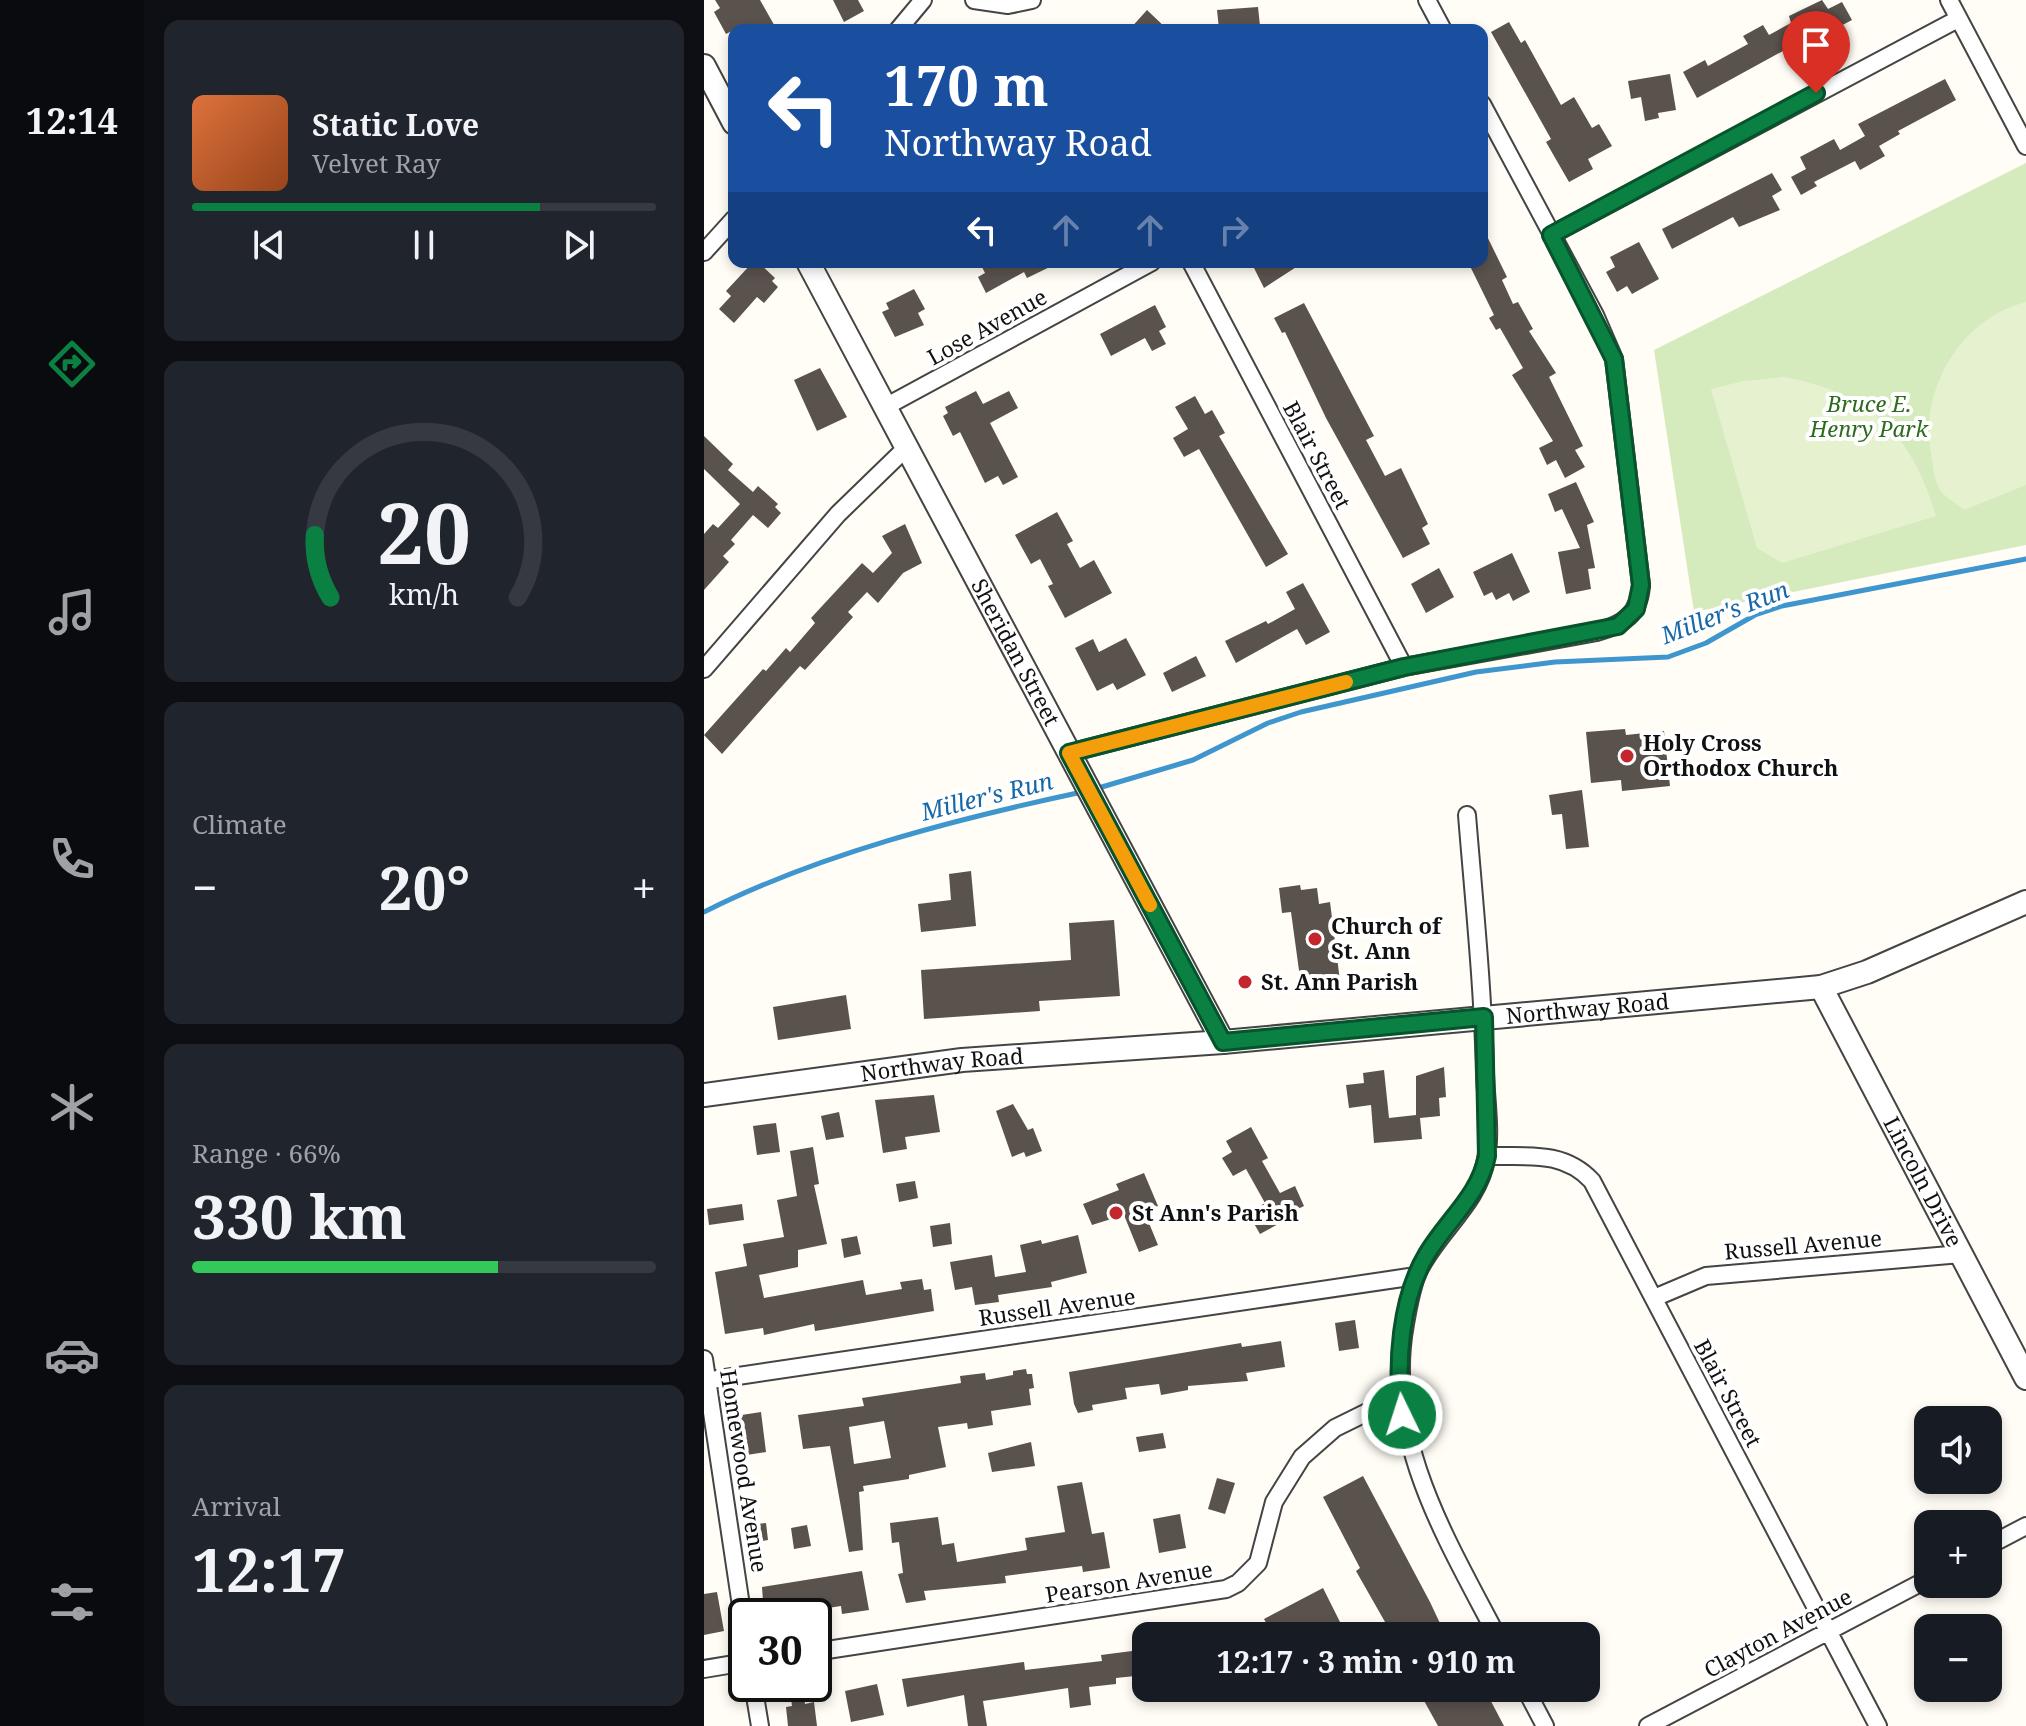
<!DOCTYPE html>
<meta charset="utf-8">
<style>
:root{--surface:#171b24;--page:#20242c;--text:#f1f3f6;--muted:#9ea1a6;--line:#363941;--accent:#0b8043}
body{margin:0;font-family:"Noto Serif",serif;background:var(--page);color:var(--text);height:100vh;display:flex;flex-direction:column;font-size:30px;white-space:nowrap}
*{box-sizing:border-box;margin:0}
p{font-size:26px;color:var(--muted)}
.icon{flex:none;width:44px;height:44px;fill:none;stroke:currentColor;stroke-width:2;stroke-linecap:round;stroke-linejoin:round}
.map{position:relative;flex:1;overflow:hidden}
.panel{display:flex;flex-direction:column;gap:20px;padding:20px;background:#0d0f14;width:560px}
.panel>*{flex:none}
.guide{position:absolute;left:24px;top:24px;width:760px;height:244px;border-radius:16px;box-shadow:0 4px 12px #0003;background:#1a4fa0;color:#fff;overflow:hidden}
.tools{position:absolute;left:1210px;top:1406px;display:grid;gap:16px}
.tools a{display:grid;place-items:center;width:88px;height:88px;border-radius:16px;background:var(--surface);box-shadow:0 4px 12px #0003;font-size:40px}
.speed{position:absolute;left:24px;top:1598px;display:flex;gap:16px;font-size:40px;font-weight:700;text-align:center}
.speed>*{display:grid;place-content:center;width:104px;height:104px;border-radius:50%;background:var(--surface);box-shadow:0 4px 12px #0003;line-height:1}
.speed .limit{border:4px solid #111;border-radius:12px;background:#fff;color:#111}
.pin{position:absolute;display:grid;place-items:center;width:68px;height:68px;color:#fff;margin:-82px -34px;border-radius:50% 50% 50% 0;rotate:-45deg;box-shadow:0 0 8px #0007}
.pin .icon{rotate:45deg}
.me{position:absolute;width:88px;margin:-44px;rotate:356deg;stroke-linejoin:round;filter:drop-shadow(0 0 6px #0008)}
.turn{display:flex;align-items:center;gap:28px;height:168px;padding:0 24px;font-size:36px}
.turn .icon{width:104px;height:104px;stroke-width:2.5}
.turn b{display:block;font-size:56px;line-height:68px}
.lanes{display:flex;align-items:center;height:76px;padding:0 24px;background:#0003;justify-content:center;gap:40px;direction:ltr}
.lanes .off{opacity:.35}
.big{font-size:60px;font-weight:700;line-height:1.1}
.panel .widget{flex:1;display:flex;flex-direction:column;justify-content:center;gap:12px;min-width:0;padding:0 28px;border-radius:16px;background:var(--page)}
.panel .dial{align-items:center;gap:0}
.dial svg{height:208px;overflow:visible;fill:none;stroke:var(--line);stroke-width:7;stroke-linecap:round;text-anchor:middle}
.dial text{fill:var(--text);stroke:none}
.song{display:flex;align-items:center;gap:24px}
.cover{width:96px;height:96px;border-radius:12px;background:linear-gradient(135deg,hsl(20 70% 55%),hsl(20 70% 35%))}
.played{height:8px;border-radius:4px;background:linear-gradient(90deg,var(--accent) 75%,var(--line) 75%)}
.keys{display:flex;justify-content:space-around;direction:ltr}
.heat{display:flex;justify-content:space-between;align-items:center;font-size:44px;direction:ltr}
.charge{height:12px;border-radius:6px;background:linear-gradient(90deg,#34c759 66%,var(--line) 0)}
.trip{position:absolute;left:428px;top:1622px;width:468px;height:80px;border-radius:16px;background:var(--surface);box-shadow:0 4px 12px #0003;font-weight:700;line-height:80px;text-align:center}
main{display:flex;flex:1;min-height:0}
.tab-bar{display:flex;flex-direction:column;width:144px;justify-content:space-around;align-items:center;background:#090b0e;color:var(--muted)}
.tab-bar .icon{width:56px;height:56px}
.tab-bar .selected{color:var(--accent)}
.tab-bar b{font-size:36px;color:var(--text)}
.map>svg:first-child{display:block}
.green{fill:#d5ebbd}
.pitch{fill:#e6f2cf}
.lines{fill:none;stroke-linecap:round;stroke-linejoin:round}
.stream{stroke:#3f96cf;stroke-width:5}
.building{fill:#5a524d;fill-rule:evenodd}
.minor-casing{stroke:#444;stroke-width:20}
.tertiary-casing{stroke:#444;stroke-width:26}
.minor{stroke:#fff;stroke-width:16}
.tertiary{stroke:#fff;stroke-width:22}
.route-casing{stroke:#07532c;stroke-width:20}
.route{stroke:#0b8043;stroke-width:14}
.slow{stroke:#f59e0b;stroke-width:14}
.poi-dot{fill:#c4262e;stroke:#fff;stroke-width:3}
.labels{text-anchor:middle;stroke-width:8;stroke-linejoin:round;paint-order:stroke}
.street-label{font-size:22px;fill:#111;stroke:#fff}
.park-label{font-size:22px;font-style:italic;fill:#2f6b1f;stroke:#fff}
.poi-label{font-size:22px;font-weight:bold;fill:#111;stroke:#fff;text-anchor:start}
.water-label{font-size:24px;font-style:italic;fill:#1768a6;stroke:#fff}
</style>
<main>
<nav class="tab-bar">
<b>12:14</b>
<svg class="icon selected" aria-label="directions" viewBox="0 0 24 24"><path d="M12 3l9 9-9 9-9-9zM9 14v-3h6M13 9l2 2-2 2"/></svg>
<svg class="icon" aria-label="music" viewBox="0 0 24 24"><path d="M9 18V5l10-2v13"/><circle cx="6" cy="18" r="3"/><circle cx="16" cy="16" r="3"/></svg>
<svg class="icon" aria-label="phone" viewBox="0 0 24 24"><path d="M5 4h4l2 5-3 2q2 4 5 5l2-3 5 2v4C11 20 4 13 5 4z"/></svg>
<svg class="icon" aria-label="climate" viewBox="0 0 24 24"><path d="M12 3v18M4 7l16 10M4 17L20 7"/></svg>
<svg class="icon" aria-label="car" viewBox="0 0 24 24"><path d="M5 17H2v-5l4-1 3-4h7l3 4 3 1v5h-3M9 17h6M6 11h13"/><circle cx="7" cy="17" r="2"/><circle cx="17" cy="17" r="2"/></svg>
<svg class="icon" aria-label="filters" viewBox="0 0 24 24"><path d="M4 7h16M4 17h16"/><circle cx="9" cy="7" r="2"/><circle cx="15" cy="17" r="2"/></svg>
</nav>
<section class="panel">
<div class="widget">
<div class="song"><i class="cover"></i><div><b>Static Love</b><p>Velvet Ray</p></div></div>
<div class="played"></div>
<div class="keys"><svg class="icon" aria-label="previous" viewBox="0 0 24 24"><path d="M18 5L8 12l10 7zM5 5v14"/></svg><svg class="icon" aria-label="pause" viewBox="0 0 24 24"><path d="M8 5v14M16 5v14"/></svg><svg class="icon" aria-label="next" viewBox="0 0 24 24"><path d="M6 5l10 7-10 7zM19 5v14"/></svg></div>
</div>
<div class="widget dial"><svg viewBox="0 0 100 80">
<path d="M14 69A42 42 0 1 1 86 69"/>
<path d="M14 69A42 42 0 0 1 8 45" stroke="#0b8043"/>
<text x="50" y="56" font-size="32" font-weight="700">20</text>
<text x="50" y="72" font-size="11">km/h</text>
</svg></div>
<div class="widget"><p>Climate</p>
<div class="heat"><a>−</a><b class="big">20°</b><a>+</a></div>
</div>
<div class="widget"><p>Range · 66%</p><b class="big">330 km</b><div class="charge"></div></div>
<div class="widget"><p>Arrival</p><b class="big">12:17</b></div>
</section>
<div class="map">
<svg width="1322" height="1726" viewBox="0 0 1322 1726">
<rect width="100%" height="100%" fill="#fffdf5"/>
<path class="green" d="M1322,163V545L990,612L950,350Z"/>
<path class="pitch" d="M1322,302V485L1260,510C1253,504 1241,497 1236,490C1230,480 1229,465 1227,454C1215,390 1257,318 1322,302Z
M1080,377C1166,393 1207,432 1232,516L1078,563L1053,548L1007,389L1040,381Z"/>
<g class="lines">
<path class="stream" d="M391,789L489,760L564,723L597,712L772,672L851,662L964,657L1002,643L1051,615L1078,606L1322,559
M0,912C115,854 252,819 378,792"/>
</g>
<path class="building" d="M11,0H56L73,30H30L22,34L10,12L16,8Z
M129,0H154L160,11L140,22Z
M1118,0L1124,9L1138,2L1148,20L1129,30L1133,38L1117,47L1110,34L993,98L979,72L1001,60L1004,66L1044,44L1039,36L1059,25L1065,35L1087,23L1085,16Z
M554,7L556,26L515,29L513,10Z
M443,10L464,30H425Z
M805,22L817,43L821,40L857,105L870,97L888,128L895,124L908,146L884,159L889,169L865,182L842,142L847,139L787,32Z
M966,74L972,110L954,113L955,118L941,121L937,97L927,99L924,81Z
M1241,79L1252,100L1194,131L1196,134L1175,146L1181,156L1156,170L1151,161L1110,182L1113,186L1097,195L1087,177L1102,169L1096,157L1130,139L1136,150L1161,136L1154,124Z
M1068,173L1078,190L1068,196L1076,210L1035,227L1029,217L968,249L958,229Z
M778,226L803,277L798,280L809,304L814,302L829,329L825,331L852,373L845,377L879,446L871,450L881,467L861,478L852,460L843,465L835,448L849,441L808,375L819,368L796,328L792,330L785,318L790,315L764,262H778Z
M935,242L955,279L928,294L923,286L913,292L902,272L911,267L906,257Z
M49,262H54L71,278L68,281L74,287L60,303L53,297L30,323L15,309L27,296L22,291Z
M287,262H356L323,278L320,272L282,293L274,277L281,273L278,267Z
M547,262H600L560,288Z
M210,289L221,309L214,313L220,325L191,337L178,312L185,309L182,303Z
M600,303L670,436L662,440L681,476L697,468L724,524L718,528L726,544L699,558L622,418L581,332L578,333L570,318Z
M451,305L462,327L455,331L462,344L448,351L441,338L407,356L396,334Z
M116,368L143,417L113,431L90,380Z
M272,391L279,404L305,391L314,408L286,423L314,477L299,485L294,476L281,483L256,432L249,436L239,416L244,413L241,407Z
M491,396L501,414L508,410L521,433L515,436L584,554L562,567L495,449L480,457L469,438L484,429L471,407Z
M0,436L29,464L24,470L49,492L54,486L74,504L71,507L77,513L64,528L49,515L27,540L31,544L19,556L25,562L0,590V534L9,524L14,528L36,504L0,469Z
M872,482L890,522L883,525L891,568L884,569L887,589L862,594L854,552L876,548L858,509L851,512L844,494Z
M353,512L369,541L363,544L376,568L390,560L408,593L361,618L344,586L349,584L336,559L327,564L311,535Z
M201,524L218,563L199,573L174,603L163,592L144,612L149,617L101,670L96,666L18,754L0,735L59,669L62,671L82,648L86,652L111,623L107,618L158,563L169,573L188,553L178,536Z
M808,553L826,592L809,601L805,593L792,600L788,592L780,596L769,572Z
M735,568L750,597L722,613L707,584Z
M599,583L626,632L602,645L593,629L532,663L521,641L562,621L564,624L591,609L582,592Z
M422,638L442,675L413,690L409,683L393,691L371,648L389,639L395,652Z
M492,656L502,676L468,692L459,673Z
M921,729L922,735L960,731L966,786L918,791L917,780L887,783L882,732Z
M878,790L885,847L862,849L858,814L848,815L845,795Z
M267,871L272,926L217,932L214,904L247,900L245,874Z
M596,885L597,890L613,888L615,904L626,902L636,981L597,985L587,912L578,913L575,888Z
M410,920L416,996L335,1001L336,1011L220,1019L217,970L367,960L365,923Z
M142,995L147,1029L74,1040L69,1007Z
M740,1067L742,1097L735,1098L736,1116L716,1118L718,1139L670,1143L667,1105L645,1108L642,1085L660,1083L659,1073L680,1070L685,1118L712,1115V1076Z
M230,1095L236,1132L201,1137L203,1149L179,1153L171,1100Z
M309,1104L324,1130L329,1128L338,1151L322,1157L320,1152L308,1157L292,1111Z
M135,1112L140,1137L122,1140L117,1116Z
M72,1123L76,1152L53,1155L49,1126Z
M547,1127L564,1158L558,1161L576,1193L591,1186L600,1206L573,1219L576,1223L556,1234L544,1213L561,1203L542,1169L529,1176L518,1158L528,1152L522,1141Z
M109,1147L115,1184L110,1185L123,1244L94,1250V1267L55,1275L60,1298L159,1280L162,1295L198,1289L196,1282L218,1279L220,1290L227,1289L230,1311L111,1331L110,1324L60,1335L59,1328L21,1334L11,1272L43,1266L39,1244L80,1237L73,1200L93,1196L86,1151Z
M440,1173L454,1206L440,1211L454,1245L435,1252L420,1215L388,1225L379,1204L415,1190L412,1184Z
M211,1181L214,1198L195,1202L192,1184Z
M38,1204L40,1220L5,1225L3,1209Z
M246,1223L248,1244L229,1247L226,1226Z
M374,1235L383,1273L347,1282L348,1287L294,1295L295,1302L271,1305L268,1287L251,1290L246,1262L288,1255L291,1277L322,1272L316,1245L337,1240L338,1244Z
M153,1236L157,1254L140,1258L137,1239Z
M651,1320L655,1348L635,1351L631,1323Z
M577,1341L581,1367L542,1373L544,1381L484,1386V1390L457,1395L455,1384L421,1388L423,1399L388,1405L389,1410L374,1413L370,1404L365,1372L537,1343L538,1347Z
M322,1369L323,1374H328L330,1388L325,1389L327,1405L287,1411L289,1425L264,1429L263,1423L234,1427L242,1467L205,1475V1479L159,1486L160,1491L155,1492L159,1550L145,1552L126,1446L99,1449L94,1415L160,1406L158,1398L257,1383L256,1376L281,1373L282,1380L309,1375V1371ZM180,1421L187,1458L150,1464L145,1427Z
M57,1412L62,1452L43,1455L41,1444H35L31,1416Z
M459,1433L462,1448L435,1452L432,1437Z
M327,1442L331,1466L288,1472L284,1453Z
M659,1476L726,1602L742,1636H689L652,1571L656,1568L619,1497Z
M513,1478L531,1483L521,1514L504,1509Z
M378,1482L388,1534L400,1532L406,1568L379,1572L378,1566L301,1576L302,1583L220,1591L222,1600L202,1603L194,1574L199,1573L195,1542L188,1543L186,1523L234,1517L238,1545L250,1543L253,1562L323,1550L321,1538L361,1532L353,1486Z
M476,1514L482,1548L455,1553L449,1519Z
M62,1523L64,1540L46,1543L44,1525Z
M103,1525L107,1546L90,1549L87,1528Z
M158,1571L165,1610L138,1614L137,1606L111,1610L112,1616H60L58,1587Z
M619,1588L643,1636H569L560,1619Z
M13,1592L20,1631L0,1635V1594Z
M428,1651L431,1676L412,1678V1684L385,1687L387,1705L366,1708L364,1688L279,1701L283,1726H264L260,1695L203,1707L198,1679L320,1662L321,1670L398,1661L397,1655Z
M173,1684L180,1715L147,1722L141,1691Z
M713,1688H780L800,1726H734Z
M99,1689L101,1704L110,1702L113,1726H84L82,1707L88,1706L86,1691Z"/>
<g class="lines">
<defs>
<path id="minor" d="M270,0L304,5L328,0
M723,0L739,30
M1245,0L1322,146
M194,30L219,0
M847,235L1254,19
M0,252L30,219
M487,262L700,667
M181,407L448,262
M0,669L134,514L202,448
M365,753L700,667L893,632C920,624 935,615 937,585L910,359L891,315L778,104
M763,815C770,901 779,988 781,1074C782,1102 787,1132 782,1159C775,1203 733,1232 714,1272C707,1288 704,1307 701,1324C680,1439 742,1538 793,1636
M783,1156C823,1157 859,1150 888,1181L1174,1726
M950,1298L1002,1276L1257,1254
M0,1359L42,1639
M0,1381L712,1276
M1284,1546L1322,1526
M110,1652L522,1589L534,1583L554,1563L570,1502L598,1457L631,1428L696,1396
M0,1669L42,1662
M49,1684L56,1726
M821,1688L841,1726
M944,1726L1224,1579"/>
<g id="tertiary">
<path d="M0,66L30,123"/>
<path id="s1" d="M104,262L519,1042"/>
<path id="s2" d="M1117,987L1322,1378"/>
<path id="s3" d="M0,1095L258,1060L519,1042L1117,987L1163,972L1322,902"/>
</g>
</defs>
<use href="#minor" class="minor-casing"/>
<use href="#tertiary" class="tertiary-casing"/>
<use href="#minor" class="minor"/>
<use href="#tertiary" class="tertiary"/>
</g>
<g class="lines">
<defs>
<path id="route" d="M698,1415C692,1364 696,1299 723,1254C744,1219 775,1196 783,1156L780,1017L519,1042L365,753L700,667L914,626L932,609L937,585L910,359L847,235L1112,93"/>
</defs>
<use href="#route" class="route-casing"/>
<use href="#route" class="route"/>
<path class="slow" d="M446,905L365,753L642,682"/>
</g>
<g class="poi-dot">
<circle cx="923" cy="756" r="8"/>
<circle cx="611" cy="939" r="8"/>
<circle cx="541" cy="982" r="8"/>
<circle cx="412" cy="1213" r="8"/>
</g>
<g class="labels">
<g class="street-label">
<text transform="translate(283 327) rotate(-29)" y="8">Lose Avenue</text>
<text transform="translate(613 455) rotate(62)" y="8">Blair Street</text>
<text dy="8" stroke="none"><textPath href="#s1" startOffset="442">Sheridan Street</textPath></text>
<text dy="8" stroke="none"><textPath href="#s3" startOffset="888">Northway Road</textPath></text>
<text dy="8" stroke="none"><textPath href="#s3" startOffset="240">Northway Road</textPath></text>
<text dy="8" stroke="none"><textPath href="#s2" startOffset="220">Lincoln Drive</textPath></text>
<text transform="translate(1099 1245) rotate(-5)" y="8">Russell Avenue</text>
<text transform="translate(353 1307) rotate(-8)" y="8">Russell Avenue</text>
<text transform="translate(1024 1393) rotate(62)" y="8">Blair Street</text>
<text transform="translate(40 1471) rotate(81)" y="8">Homewood Avenue</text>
<text transform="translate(425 1582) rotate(-9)" y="8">Pearson Avenue</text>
<text transform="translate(1074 1633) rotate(-28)" y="8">Clayton Avenue</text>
</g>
<g class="park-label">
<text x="1165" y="412">Bruce E.<tspan x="1165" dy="25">Henry Park</tspan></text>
</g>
<g class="poi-label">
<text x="939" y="751">Holy Cross<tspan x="939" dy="25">Orthodox Church</tspan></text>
<text x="627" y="934">Church of<tspan x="627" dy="25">St. Ann</tspan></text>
<text x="557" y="990">St. Ann Parish</text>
<text x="428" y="1221">St Ann's Parish</text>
</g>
<g class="water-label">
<text transform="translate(1021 613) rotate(-21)" y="8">Miller's Run</text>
<text transform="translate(283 797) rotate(-14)" y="8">Miller's Run</text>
</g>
</g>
</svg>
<div class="tools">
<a><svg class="icon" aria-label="sound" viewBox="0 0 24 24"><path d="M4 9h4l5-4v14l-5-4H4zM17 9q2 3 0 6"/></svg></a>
<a>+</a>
<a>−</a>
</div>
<div class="speed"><div class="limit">30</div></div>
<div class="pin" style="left:1112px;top:93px;background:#d93025"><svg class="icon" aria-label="arrive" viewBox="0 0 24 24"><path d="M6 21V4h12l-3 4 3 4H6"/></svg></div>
<svg class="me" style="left:698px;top:1415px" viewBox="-20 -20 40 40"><circle r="17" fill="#0b8043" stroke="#fff" stroke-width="3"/><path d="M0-11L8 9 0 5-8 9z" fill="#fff"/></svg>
<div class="trip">12:17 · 3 min · 910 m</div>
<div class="guide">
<div class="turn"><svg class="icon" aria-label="left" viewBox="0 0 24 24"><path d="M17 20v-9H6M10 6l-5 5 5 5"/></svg><div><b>170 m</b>Northway Road</div></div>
<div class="lanes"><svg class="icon" aria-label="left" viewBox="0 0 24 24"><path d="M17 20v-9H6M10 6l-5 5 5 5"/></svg><svg class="icon off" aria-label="ahead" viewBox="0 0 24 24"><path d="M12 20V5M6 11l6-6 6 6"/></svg><svg class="icon off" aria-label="ahead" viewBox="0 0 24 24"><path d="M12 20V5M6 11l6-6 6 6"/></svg><svg class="icon off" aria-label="right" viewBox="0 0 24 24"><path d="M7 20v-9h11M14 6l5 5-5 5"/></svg></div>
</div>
</div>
</main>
